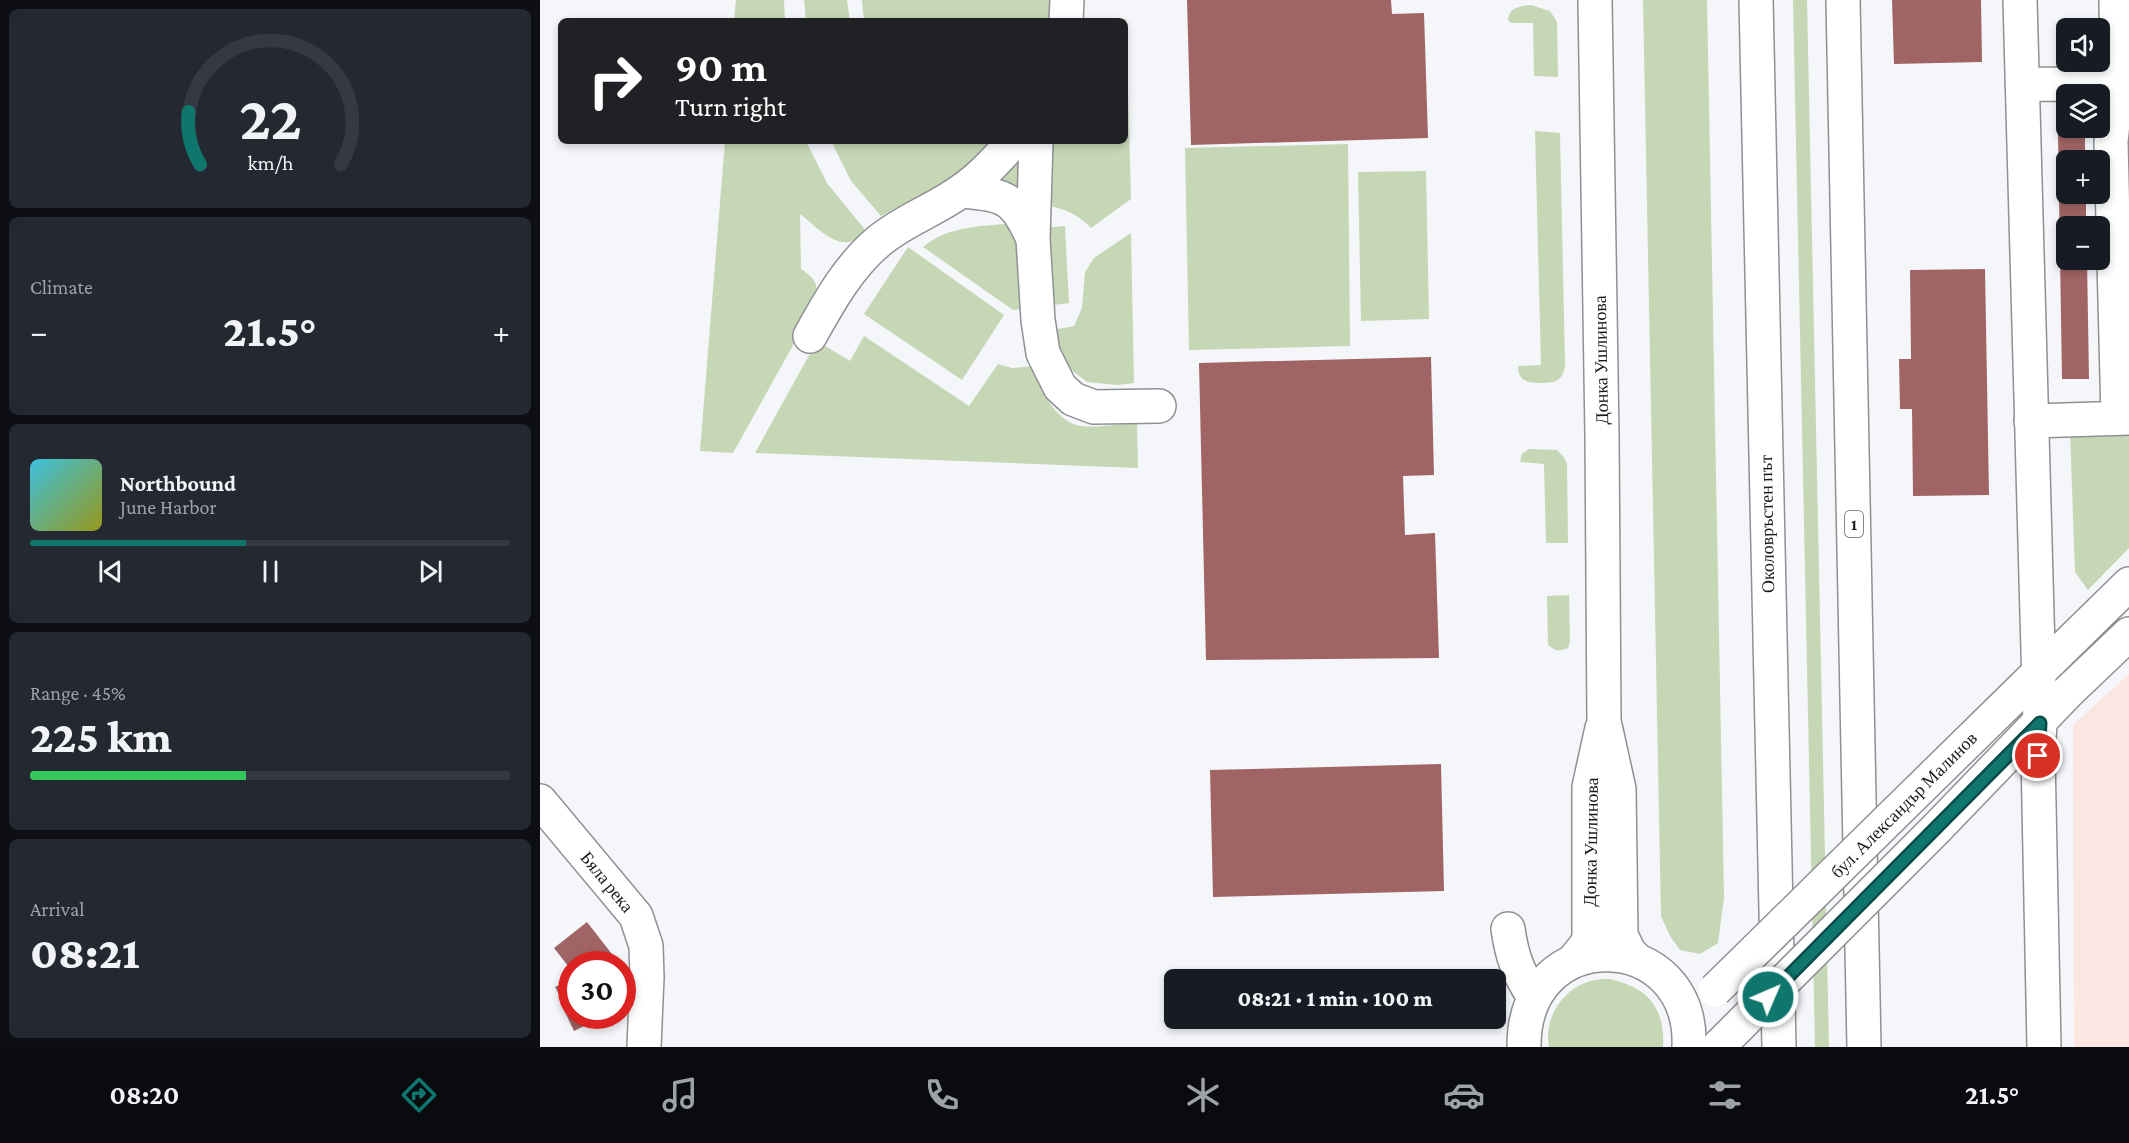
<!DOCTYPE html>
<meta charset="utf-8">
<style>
:root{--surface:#171b24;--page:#242831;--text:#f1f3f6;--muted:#9ea1a6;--line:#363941;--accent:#0f766e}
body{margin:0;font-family:"Crimson Pro",serif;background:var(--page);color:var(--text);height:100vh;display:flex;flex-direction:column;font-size:22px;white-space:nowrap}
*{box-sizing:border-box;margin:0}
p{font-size:20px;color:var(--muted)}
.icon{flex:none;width:33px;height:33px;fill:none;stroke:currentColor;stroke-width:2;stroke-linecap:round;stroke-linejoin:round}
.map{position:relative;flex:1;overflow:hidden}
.details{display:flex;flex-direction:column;gap:9px;padding:9px;background:#0d0f14;width:540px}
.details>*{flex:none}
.guide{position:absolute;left:18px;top:18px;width:570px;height:126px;border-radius:9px;box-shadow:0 3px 9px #0003;background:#202124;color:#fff;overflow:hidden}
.controls{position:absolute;left:1516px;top:18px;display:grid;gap:12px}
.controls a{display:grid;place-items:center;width:54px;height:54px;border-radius:9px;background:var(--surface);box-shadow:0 3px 9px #0003;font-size:30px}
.speed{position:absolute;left:18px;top:951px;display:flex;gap:12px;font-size:30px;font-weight:700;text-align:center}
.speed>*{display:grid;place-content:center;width:78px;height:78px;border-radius:50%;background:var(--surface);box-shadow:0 3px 9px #0003;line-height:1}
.speed .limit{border:9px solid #d22;background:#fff;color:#111}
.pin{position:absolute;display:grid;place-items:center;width:51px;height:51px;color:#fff;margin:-26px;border:3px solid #fff;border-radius:50%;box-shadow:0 2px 6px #0007}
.me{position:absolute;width:66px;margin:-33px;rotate:45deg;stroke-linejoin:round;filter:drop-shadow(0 0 4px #0008)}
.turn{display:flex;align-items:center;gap:21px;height:126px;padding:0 18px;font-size:27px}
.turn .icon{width:78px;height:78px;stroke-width:2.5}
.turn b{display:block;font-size:42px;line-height:51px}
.big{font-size:45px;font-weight:800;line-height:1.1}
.details .card{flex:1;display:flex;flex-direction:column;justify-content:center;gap:9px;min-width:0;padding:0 21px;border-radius:9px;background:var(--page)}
.details .dial{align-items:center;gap:0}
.dial svg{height:156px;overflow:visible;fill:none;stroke:var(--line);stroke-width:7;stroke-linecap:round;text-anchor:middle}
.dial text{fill:var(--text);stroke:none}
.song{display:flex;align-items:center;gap:18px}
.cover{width:72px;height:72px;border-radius:9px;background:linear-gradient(135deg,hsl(190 70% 55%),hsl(60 70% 35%))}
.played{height:6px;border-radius:3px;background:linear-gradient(90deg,var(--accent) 45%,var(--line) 45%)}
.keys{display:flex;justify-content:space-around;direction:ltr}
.heat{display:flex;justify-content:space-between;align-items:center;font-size:33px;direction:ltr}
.charge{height:9px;border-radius:4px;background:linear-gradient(90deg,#34c759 45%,var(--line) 0)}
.trip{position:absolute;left:624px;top:969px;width:342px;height:60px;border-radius:9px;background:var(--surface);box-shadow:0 3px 9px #0003;font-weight:800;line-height:60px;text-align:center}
.tab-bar{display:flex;height:96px;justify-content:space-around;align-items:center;background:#090b0e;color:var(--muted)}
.tab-bar .icon{width:42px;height:42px}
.tab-bar .active{color:var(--accent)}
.tab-bar b{font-size:27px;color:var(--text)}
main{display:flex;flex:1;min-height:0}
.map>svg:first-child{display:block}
.commercial{fill:#fce6e2}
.green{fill:#c5d7b4}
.building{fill:#9f6463}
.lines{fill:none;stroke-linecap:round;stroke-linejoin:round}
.minor-casing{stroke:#8f9094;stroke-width:36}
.highway-casing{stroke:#8f9094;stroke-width:36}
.minor{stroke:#fff;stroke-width:33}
.highway{stroke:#fff;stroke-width:33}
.minor-bridge-casing{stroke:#8f9094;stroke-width:36;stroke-linecap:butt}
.minor-bridge{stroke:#fff;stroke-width:33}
.route-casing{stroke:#0a4d48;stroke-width:15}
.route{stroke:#0f766e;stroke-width:10}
.labels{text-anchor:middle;stroke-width:4.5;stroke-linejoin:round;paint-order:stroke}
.shield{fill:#fff;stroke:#5d5e5f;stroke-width:1.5}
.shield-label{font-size:16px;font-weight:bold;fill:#18191a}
.street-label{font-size:18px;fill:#18191a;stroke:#fff}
</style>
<main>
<section class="details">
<div class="card dial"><svg viewBox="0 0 100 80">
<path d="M14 69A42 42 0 1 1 86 69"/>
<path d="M14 69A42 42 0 0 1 8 42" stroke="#0f766e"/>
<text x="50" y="56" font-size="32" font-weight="700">22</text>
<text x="50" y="72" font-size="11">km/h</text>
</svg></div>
<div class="card"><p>Climate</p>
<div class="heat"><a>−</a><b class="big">21.5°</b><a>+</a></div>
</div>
<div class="card">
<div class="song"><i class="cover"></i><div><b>Northbound</b><p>June Harbor</p></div></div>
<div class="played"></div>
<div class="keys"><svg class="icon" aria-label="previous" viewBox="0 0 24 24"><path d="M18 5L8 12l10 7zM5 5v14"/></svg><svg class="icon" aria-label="pause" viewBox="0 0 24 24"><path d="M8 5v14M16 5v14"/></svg><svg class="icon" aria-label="next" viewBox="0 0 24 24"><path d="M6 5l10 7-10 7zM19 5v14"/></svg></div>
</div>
<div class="card"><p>Range · 45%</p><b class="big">225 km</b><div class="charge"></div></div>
<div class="card"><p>Arrival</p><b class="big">08:21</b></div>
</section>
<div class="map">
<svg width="1589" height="1047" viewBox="0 0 1589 1047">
<rect width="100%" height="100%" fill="#f4f6fa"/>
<path class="commercial" d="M1589,674V1047H1534L1533,725Z"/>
<path class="green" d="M196,0H244L245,21H194Z
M264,0H307L310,21H266Z
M322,0H520L519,21H324Z
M1103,0H1167L1184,898L1178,943L1160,954L1140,950L1130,936L1121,916Z
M1253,0H1267L1289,1047H1275Z
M991,5L1010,11L1017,22L1018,77L994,76L993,23H971L968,20C969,7 981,6 991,5Z
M586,19L591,199L551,228C536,213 524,208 503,205L509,141H585V21H558Z
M995,131L1020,133L1025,364C1024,380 1016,383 1002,383C989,383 978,382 978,366L1001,365Z
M185,141H266L287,183L326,231C323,234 318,238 315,240C295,250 274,224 260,214L261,269C279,281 278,286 275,306L193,453L160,451Z
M291,141H464L415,177L341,216L311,181Z
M487,144L482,202L448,182Z
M808,144L810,346L649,350L645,148Z
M886,171L889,319L821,321L818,172Z
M477,223L483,309L473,310L383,247C409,225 445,226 477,223Z
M525,226L529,303L505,306L502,228Z
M591,233L594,383L577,385L547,382L526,366L516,350L513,330L534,326L542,308L545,272L554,258Z
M368,247L464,315L422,380L324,314Z
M324,336L429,406L458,364L472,368L494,366C499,388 515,422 541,426C557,428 580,424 597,423L598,468L215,453L277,341L310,361Z
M1589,430V548L1548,590L1535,572L1530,432Z
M989,449L1017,450L1024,457L1027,464L1028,543H1006L1004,464L980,462L982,454Z
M1029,595L1030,642L1028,648C1019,652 1015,651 1008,645L1007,596Z
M1070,979C1108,988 1125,1007 1123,1047H1009C1003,1019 1023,988 1051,981C1057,979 1064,979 1070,979Z"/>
<path class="building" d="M647,0H851L852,14L884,13L888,138L651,145Z
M1352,0H1441L1442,62L1354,64Z
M1518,134H1545V160H1527V194H1546V226H1527V260H1547L1549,379H1522Z
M1445,269L1449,495L1373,496L1372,409H1360L1359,359H1371L1370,270Z
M891,357L894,475L863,476L865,535L895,533L899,658L666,660L659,363Z
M901,764L904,891L673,897L670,770Z
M47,922L75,958L66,964H32V971L14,948Z
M32,979V1004L26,1007L15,987Z
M32,1009V1016H51L54,1021L34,1031L25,1012Z
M61,1016H83L66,1025Z"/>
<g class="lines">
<defs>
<path id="minor" d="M1055,0L1062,435L1064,721L1079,789L1081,935L1089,952L1097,960
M1480,0L1500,723L1498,756L1504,1047
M1576,0L1577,84L1571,142L1578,418
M526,21L527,0
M1482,84L1589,85
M496,141L493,239L498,320L503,353L520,387L533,399L554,407L619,406
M422,191C466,195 475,198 493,239
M270,336C289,302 308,267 339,241C364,220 395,210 421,191C441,178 458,158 474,141
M1491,421L1589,418
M1394,775L1589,584
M0,801L96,916L106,946L107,977L104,1047
M1397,828L1529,691L1589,634
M968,929C972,957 978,973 994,997
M1034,960L1047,944L1049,936V787L1062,728
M984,1047C983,921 1154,927 1149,1047"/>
<path id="highway" d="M1216,0L1239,1047
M1303,0L1324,1047"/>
</defs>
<use href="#minor" class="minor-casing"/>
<use href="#highway" class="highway-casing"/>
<use href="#minor" class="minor"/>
<use href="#highway" class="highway"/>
<defs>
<path id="minor-bridge" d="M1175,990L1394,775
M1178,1047L1397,828"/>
</defs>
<use href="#minor-bridge" class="minor-bridge-casing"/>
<use href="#minor-bridge" class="minor-bridge"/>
</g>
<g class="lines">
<defs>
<path id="route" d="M1228,997L1500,723L1498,756"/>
</defs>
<use href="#route" class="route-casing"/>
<use href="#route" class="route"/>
</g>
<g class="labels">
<rect class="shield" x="1305" y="511" width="18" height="26" rx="4.5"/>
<g class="shield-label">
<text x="1314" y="530">1</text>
</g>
<g class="street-label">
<text transform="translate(1061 360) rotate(-91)" y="6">Донка Ушлинова</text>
<text transform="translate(1227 524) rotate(-91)" y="6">Околовръстен път</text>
<text transform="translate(1364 805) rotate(-45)" y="6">бул. Александър Малинов</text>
<text transform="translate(1051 842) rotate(-89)" y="6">Донка Ушлинова</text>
<text transform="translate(67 882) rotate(51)" y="6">Бяла река</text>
</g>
</g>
</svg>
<div class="controls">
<a><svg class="icon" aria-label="sound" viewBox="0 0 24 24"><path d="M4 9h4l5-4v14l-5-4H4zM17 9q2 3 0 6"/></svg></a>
<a><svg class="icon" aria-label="layers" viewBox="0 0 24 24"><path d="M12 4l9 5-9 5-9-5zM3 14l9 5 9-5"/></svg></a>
<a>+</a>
<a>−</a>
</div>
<div class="speed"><div class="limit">30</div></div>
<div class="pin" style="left:1498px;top:756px;background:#d93025"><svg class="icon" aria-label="arrive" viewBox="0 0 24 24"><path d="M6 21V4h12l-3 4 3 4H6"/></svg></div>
<svg class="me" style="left:1228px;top:997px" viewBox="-20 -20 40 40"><circle r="17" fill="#0f766e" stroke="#fff" stroke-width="3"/><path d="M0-11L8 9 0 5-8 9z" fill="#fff"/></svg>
<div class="trip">08:21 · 1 min · 100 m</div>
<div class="guide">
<div class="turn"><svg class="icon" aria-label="right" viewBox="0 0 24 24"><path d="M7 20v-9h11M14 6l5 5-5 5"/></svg><div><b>90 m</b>Turn right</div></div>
</div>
</div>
</main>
<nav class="tab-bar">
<b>08:20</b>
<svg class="icon active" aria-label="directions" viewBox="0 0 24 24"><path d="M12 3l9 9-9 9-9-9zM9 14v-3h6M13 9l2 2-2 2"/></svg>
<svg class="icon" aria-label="music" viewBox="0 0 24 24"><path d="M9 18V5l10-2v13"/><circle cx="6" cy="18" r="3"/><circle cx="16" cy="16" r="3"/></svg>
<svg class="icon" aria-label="phone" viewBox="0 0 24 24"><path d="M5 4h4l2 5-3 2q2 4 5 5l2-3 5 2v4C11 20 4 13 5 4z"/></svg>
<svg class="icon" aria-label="climate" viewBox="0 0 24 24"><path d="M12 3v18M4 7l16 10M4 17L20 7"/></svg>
<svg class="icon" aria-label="car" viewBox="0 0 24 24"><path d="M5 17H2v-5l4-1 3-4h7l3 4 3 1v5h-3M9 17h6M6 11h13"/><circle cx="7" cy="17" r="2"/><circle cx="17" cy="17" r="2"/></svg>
<svg class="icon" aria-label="filters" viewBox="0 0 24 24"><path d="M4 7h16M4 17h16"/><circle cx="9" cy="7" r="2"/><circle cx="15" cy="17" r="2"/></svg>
<b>21.5°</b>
</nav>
